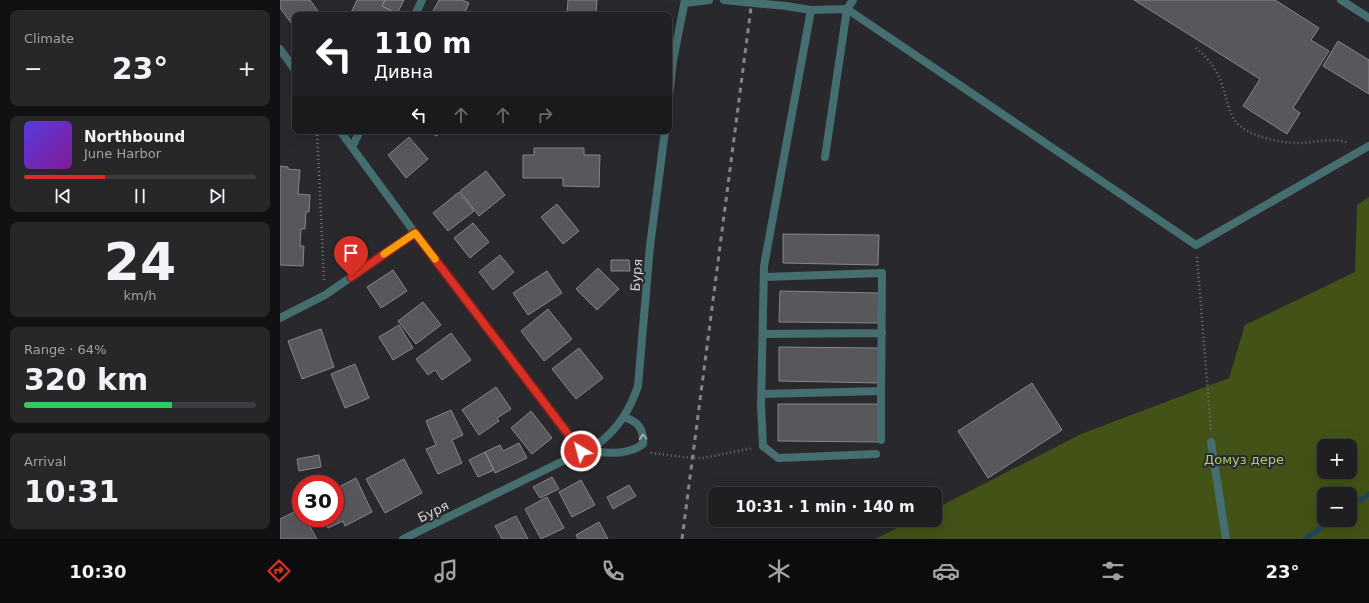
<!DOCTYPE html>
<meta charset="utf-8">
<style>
:root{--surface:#1f1f22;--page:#27272a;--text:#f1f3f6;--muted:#a1a2a5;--line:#3c3d40;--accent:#d93025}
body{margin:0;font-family:"DejaVu Sans",sans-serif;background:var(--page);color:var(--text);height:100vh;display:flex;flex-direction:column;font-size:15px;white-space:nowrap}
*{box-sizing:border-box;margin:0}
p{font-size:13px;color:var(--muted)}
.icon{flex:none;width:22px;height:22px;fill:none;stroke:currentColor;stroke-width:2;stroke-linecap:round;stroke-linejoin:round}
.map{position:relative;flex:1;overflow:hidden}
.drawer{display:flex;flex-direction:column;gap:10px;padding:10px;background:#111113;width:280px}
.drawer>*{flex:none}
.guide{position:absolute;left:12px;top:12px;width:380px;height:122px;border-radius:8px;box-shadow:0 4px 16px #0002,0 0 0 1px var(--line);background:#202124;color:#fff;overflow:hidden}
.buttons{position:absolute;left:1037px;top:439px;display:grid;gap:8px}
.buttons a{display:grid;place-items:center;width:40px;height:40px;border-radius:8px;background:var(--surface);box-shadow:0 4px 16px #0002,0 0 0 1px var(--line);font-size:20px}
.speed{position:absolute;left:12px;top:475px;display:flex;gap:8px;font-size:20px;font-weight:700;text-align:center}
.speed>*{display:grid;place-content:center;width:52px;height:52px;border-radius:50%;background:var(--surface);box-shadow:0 4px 16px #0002,0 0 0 1px var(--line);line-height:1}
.speed .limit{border:6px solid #d22;background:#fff;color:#111}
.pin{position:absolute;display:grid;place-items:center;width:34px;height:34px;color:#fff;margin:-41px -17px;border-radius:50% 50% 50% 0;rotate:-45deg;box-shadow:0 0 4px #0007}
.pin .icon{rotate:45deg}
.me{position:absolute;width:44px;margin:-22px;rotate:323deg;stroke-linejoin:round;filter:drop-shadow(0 0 3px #0008)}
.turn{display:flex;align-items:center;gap:14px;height:84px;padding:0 16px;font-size:18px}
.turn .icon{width:52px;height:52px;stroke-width:2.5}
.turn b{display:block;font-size:28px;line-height:34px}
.lanes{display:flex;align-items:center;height:38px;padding:0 16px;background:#0003;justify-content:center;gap:20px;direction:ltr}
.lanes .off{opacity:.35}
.big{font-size:30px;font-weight:800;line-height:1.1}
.drawer .widget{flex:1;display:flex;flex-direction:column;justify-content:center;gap:6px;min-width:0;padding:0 14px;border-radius:8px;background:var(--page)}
.drawer .dial{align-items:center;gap:0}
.dial b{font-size:52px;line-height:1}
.song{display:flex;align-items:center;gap:12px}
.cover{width:48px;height:48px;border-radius:6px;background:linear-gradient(135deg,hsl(250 70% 55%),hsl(290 70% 35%))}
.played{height:4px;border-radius:2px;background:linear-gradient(90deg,var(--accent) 35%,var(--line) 35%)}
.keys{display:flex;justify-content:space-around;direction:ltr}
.heat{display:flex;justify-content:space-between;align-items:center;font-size:22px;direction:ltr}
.charge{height:6px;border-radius:3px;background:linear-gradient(90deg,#34c759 64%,var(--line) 0)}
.trip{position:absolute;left:428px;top:487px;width:234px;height:40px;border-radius:8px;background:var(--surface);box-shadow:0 4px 16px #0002,0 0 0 1px var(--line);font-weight:800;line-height:40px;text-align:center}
.tab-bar{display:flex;height:64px;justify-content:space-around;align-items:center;background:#0c0c0e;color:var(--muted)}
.tab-bar .icon{width:28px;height:28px}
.tab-bar .active{color:var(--accent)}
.tab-bar b{font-size:18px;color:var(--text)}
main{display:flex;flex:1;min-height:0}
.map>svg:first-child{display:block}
.green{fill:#435216;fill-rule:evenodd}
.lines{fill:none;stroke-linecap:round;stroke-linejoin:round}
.stream{stroke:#1b475d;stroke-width:5}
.building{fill:#58575b;stroke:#86858a}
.path{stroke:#727276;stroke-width:2.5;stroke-dasharray:1 3;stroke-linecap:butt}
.service{stroke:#456e71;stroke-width:8}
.minor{stroke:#456e71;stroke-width:8}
.rail{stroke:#858588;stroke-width:3;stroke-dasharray:5 5;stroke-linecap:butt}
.minor-bridge{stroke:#456e71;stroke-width:8}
.oneway{stroke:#a8b5b7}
.route-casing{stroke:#8d1f18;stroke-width:10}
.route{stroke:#d93025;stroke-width:7}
.slow{stroke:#f59e0b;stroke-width:7}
.labels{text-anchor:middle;stroke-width:4;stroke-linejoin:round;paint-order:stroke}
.street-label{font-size:13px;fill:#d3d3d5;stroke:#29292d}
.park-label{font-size:13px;fill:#afcc67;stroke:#29292d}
</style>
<main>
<section class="drawer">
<div class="widget"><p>Climate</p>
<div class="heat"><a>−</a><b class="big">23°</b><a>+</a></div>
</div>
<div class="widget">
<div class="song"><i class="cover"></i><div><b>Northbound</b><p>June Harbor</p></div></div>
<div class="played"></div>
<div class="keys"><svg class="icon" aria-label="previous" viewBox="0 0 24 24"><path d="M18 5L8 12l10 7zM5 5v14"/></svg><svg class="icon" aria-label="pause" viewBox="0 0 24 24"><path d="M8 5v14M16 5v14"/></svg><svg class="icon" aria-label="next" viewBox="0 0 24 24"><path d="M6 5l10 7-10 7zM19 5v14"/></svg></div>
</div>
<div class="widget dial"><b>24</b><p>km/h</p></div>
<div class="widget"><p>Range · 64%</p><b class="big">320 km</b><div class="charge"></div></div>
<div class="widget"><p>Arrival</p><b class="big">10:31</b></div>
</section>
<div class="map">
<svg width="1089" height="539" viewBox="0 0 1089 539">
<rect width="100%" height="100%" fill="#29292d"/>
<path class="green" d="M1089,197V539H595L633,520H655V509L801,434L949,378L965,325L1075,272L1077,205ZM1044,446H1070V472H1044ZM1044,494H1070V520H1044Z"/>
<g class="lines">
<path class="stream" d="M1070,507L1089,494
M1025,539L1052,520"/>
</g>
<path class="building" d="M0,0H30L38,11L34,15H15V28L0,8Z
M77,0H105L102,6L110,10L107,15H70Z
M105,0H124L117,14L102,6Z
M159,0H182L189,3L184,15H162L153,11Z
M288,0H317L316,15H287Z
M854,0H995L1039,28L1031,40L1049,51L1013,108L1020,113L1007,134L963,106L980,79Z
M1058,41L1089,60V94L1043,66Z
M147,131H159L157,136Z
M129,137L148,159L126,178L108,155Z
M254,148H304V155H320L319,187L283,186V178H243V155H254Z
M0,166L8,167V169L20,170L18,194L30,195L29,212H26L25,229H21L20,246H24L23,266L0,265Z
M206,171L225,195L199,216L180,191Z
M179,192L194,211L168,231L153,213Z
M277,204L299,231L283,244L261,217Z
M193,223L209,242L190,258L174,238Z
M503,234L599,235L598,265L503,263Z
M220,255L234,272L213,290L199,272Z
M331,260H349L350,271H331Z
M318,268L339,289L317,310L296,289Z
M113,270L127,291L101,308L87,287Z
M267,271L282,293L248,315L233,293Z
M500,291L599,293L598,323L499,322Z
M143,302L161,325L136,344L118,321Z
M268,309L292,339L264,361L241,331Z
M119,325L133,348L113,360L99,337Z
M41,329L54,367L22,379L8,341Z
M171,333L191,360L162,380L155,370L148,375L136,359Z
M499,347L600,348V383L499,381Z
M299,348L323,378L296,399L272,369Z
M75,364L89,398L65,408L51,374Z
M752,383L782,430L708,478L678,431Z
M216,387L231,409L217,418L219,421L199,435L182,410Z
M498,404H600V442L498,441Z
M171,410L183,435L172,440L182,463L158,474L146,449L156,445L146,421Z
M251,411L272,438L252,454L231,428Z
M239,443L247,458L215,473L205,452L220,445L223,451Z
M205,452L214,470L198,477L189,460Z
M39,455L41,467L19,471L17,459Z
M124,459L142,493L105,513L86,479Z
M272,477L279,489L260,498L253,487Z
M76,478L92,512L65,526L63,521L48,528L43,518H55V489Z
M301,480L315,505L292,517L279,492Z
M349,485L356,496L333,509L327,497Z
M267,497L284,528L261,539L245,509Z
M20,509L21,518H25L37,539H0V519Z
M236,516L248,539H222L215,526Z
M319,522L328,539H298L296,535Z"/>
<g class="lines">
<path class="path" d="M916,48C927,57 936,68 941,82C946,94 947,108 954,119C964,136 1000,143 1018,143C1035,143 1052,137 1069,143
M37,131L44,280
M917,257L931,431
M371,453L412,458H423L473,448"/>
<path class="service" d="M545,157L567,9
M483,334L602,333
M601,391V440
M482,394L601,391L602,273L484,277
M483,446L498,458L596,454
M302,451C323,452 346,457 363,444C364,428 358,422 344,417"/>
<path class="minor" d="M573,0L567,9L916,245L1089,146
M1061,0L1089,18
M405,3L429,0
M506,6L531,10L567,9
M135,15L142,0
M0,49L15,70
M389,97L393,61L405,0
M60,131L135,233L301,451
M72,147L80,131
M0,318L45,295L135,233
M931,442L946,539
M483,446L481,405L484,266L531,10
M123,539L318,444C339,428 350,409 358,386L370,246L385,131"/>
<path class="rail" d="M402,539L472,0"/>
<path class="minor-bridge" d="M444,0L506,6"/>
</g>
<defs><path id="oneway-chevron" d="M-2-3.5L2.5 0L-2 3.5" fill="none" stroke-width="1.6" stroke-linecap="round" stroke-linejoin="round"/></defs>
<use class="oneway" href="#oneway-chevron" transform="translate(363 437) rotate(-95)"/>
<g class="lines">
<defs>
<path id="route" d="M71,277L135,233L301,451"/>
</defs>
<use href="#route" class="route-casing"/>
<use href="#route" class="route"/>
<path class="slow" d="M104,254L135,233L155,259"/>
</g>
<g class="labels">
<g class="street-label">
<text transform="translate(356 275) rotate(-85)" y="5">Буря</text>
<text transform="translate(153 511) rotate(-26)" y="5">Буря</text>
</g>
<g class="park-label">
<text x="964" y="464">Домуз дере</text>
</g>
</g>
</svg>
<div class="buttons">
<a>+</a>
<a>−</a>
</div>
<div class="speed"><div class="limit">30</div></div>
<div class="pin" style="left:71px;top:277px;background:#d93025"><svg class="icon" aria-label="arrive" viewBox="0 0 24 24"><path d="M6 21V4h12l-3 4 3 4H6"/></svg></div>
<svg class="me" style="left:301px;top:451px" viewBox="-20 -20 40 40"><circle r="17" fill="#d93025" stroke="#fff" stroke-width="3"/><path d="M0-11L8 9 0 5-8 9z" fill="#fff"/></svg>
<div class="trip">10:31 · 1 min · 140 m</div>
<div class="guide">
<div class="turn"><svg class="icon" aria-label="left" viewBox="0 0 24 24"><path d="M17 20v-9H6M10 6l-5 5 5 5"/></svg><div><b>110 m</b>Дивна</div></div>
<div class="lanes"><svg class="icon" aria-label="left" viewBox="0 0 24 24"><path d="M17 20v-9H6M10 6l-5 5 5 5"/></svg><svg class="icon off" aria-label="ahead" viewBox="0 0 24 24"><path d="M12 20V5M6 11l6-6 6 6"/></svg><svg class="icon off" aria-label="ahead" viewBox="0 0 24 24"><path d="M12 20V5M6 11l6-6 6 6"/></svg><svg class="icon off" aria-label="right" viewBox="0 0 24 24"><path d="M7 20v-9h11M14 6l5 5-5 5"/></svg></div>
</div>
</div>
</main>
<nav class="tab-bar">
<b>10:30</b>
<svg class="icon active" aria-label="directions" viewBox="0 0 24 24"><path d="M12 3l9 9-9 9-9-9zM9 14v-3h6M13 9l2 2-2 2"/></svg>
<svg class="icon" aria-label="music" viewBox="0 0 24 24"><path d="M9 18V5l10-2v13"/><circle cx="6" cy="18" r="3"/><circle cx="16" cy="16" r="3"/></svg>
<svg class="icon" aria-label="phone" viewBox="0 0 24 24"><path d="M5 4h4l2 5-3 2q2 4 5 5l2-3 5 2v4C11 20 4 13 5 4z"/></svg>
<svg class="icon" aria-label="climate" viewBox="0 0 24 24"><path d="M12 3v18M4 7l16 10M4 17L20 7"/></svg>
<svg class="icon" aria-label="car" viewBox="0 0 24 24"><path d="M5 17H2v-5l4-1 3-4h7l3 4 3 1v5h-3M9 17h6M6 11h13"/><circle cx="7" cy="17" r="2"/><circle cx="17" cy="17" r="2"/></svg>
<svg class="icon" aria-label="filters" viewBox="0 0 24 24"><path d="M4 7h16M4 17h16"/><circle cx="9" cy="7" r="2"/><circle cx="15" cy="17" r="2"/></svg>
<b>23°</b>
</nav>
